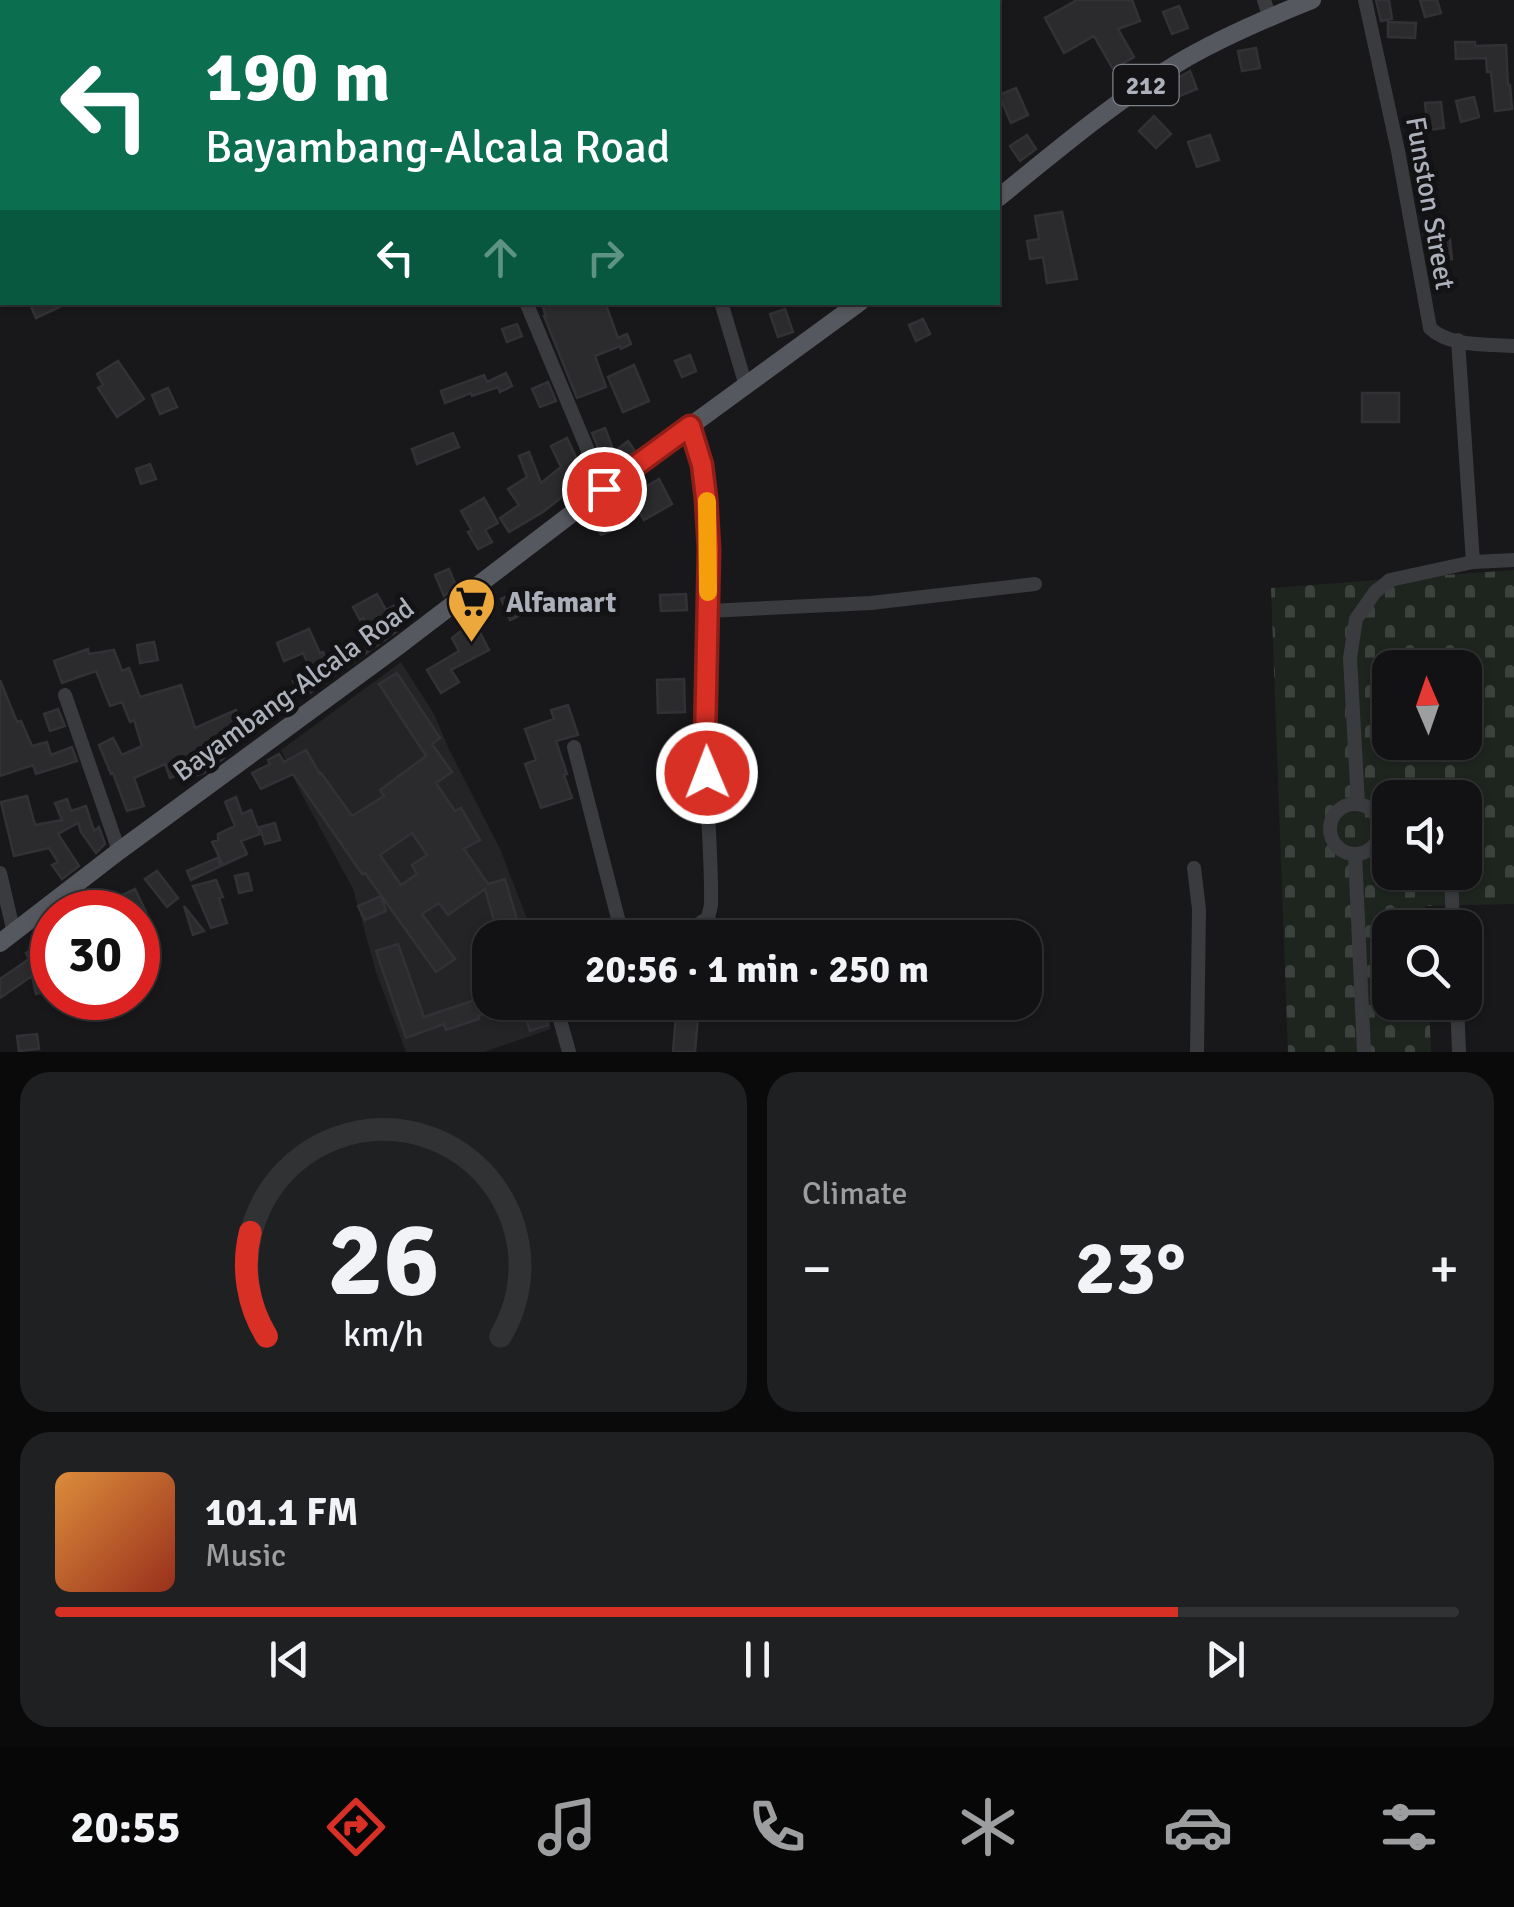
<!DOCTYPE html>
<meta charset="utf-8">
<style>
:root{--surface:#121214;--page:#1f2022;--text:#f1f3f6;--muted:#9c9ea0;--line:#313234;--accent:#d93025}
body{margin:0;font-family:Signika,sans-serif;background:var(--page);color:var(--text);height:100vh;display:flex;flex-direction:column;font-size:38px;white-space:nowrap}
*{box-sizing:border-box;margin:0}
p{font-size:32px;color:var(--muted)}
.icon{flex:none;width:55px;height:55px;fill:none;stroke:currentColor;stroke-width:2;stroke-linecap:round;stroke-linejoin:round}
.map{position:relative;height:1052px;overflow:hidden}
.details{display:flex;flex-direction:column;gap:20px;padding:20px;background:#0a0a0b;flex:1}
.details>*{flex:none}
.top-card{position:absolute;left:0px;top:0px;width:1000px;height:305px;box-shadow:0 2px 8px #0004,0 0 0 2px var(--line);background:#0b6e4f;color:#fff;overflow:hidden}
.needle{width:65px;rotate:358deg}
.buttons{position:absolute;left:1372px;top:650px;display:grid;gap:20px}
.buttons a{display:grid;place-items:center;width:110px;height:110px;border-radius:20px;background:var(--surface);box-shadow:0 2px 8px #0004,0 0 0 2px var(--line);font-size:50px}
.speed{position:absolute;left:30px;top:890px;display:flex;gap:20px;font-size:50px;font-weight:700;text-align:center}
.speed>*{display:grid;place-content:center;width:130px;height:130px;border-radius:50%;background:var(--surface);box-shadow:0 2px 8px #0004,0 0 0 2px var(--line);line-height:1}
.speed .limit{border:15px solid #d22;background:#fff;color:#111}
.pin{position:absolute;display:grid;place-items:center;width:85px;height:85px;color:#fff;margin:-42px;border:5px solid #fff;border-radius:50%;box-shadow:0 2px 10px #0007}
.me{position:absolute;width:110px;margin:-55px;rotate:359deg;stroke-linejoin:round;filter:drop-shadow(0 0 8px #0008)}
.turn{display:flex;align-items:center;gap:35px;height:210px;padding:0 40px;font-size:45px}
.turn .icon{width:130px;height:130px;stroke-width:2.5}
.turn b{display:block;font-size:70px;line-height:85px}
.lanes{display:flex;align-items:center;height:95px;padding:0 40px;background:#0003;justify-content:center;gap:50px;direction:ltr}
.lanes .off{opacity:.35}
.big{font-size:75px;font-weight:700;line-height:1.1}
.details .widget{flex:1;display:flex;flex-direction:column;justify-content:center;gap:15px;min-width:0;padding:0 35px;border-radius:30px;background:var(--page)}
.details .dial{align-items:center;gap:0}
.dial svg{height:260px;overflow:visible;fill:none;stroke:var(--line);stroke-width:7;stroke-linecap:round;text-anchor:middle}
.dial text{fill:var(--text);stroke:none}
.song{display:flex;align-items:center;gap:30px}
.cover{width:120px;height:120px;border-radius:15px;background:linear-gradient(135deg,hsl(30 70% 55%),hsl(10 70% 35%))}
.played{height:10px;border-radius:5px;background:linear-gradient(90deg,var(--accent) 80%,var(--line) 80%)}
.keys{display:flex;justify-content:space-around;direction:ltr}
.heat{display:flex;justify-content:space-between;align-items:center;font-size:55px;direction:ltr}
.details .tiles{flex:1;display:grid;gap:20px;grid-template-columns:1fr 1fr}
.widget:last-child{grid-column:span 2}
.trip{position:absolute;left:472px;top:920px;width:570px;height:100px;border-radius:30px;background:var(--surface);box-shadow:0 2px 8px #0004,0 0 0 2px var(--line);font-weight:700;line-height:100px;text-align:center}
.dock{display:flex;height:160px;justify-content:space-around;align-items:center;background:#070708;color:var(--muted)}
.dock .icon{width:70px;height:70px}
.dock .active{color:var(--accent)}
.dock b{font-size:45px;color:var(--text)}
.map>svg:first-child{display:block}
.built{fill:#242427}
.cemetery{fill:url(#cemetery-stones);fill-rule:evenodd}
.building{fill:#2b2b2e;stroke:#323236;stroke-width:2.5;fill-rule:evenodd}
.lines{fill:none;stroke-linecap:round;stroke-linejoin:round}
.minor{stroke:#393b3f;stroke-width:14}
.major{stroke:#55585e;stroke-width:18}
.route-casing{stroke:#8d1f18;stroke-width:25}
.route{stroke:#d93025;stroke-width:18}
.slow{stroke:#f59e0b;stroke-width:18}
.labels{text-anchor:middle;stroke-width:10;stroke-linejoin:round;paint-order:stroke}
.shield{fill:#131315;stroke:#7d8188;stroke-width:2.5}
.shield-label{font-size:25px;font-weight:bold;fill:#abb0ba}
.street-label{font-size:28px;fill:#abb0ba;stroke:#131315}
.poi-label{font-size:28px;font-weight:bold;fill:#abb0ba;stroke:#131315;text-anchor:start}
</style>
<div class="map">
<svg width="1514" height="1052" viewBox="0 0 1514 1052">
<defs>
<pattern id="cemetery-stones" width="16" height="16" patternUnits="userSpaceOnUse" patternTransform="scale(2.5)"><rect width="16" height="16" fill="#1e251f"/><path d="M2 7V4a2 2 0 0 1 4 0v3zM10 15v-3a2 2 0 0 1 4 0v3z" fill="#3c423d"/></pattern>
</defs>
<rect width="100%" height="100%" fill="#18181a"/>
<path class="built" d="M207,0H518L519,2H208Z
M401,662L434,714L449,749L501,851L534,937L490,938V1002L546,1003L551,1029L484,1052H406L376,972L353,889L300,791L281,750Z"/>
<path class="cemetery" d="M1514,570V904L1425,906V927L1390,928V1002L1429,1003L1431,1052H1288L1271,588ZM1390,668H1465V742H1390ZM1390,798H1465V872H1390Z"/>
<path class="building" d="M1077,0H1132L1140,21L1118,29L1134,57L1113,69L1094,36L1064,53L1045,18Z
M1376,0H1389L1392,19L1381,21Z
M1420,0H1437L1441,13L1425,17Z
M1179,6L1188,28L1172,34L1163,12Z
M1388,22L1416,23L1415,38L1388,37Z
M1455,42H1475V46L1506,45L1508,85H1510L1512,109L1495,111L1491,72H1487L1486,58L1456,59Z
M1256,48L1260,68L1242,71L1238,51Z
M1190,71L1197,89L1177,97L1171,82Z
M1016,88L1028,115L1011,123L999,95Z
M1474,97L1479,117L1461,122L1456,101Z
M1441,102L1444,128L1428,130L1425,103Z
M1154,116L1171,134L1156,148L1139,131Z
M1027,135L1036,149L1020,161L1010,146Z
M1210,135L1219,160L1197,167L1188,142Z
M1062,212L1077,279L1047,283L1043,257L1030,259L1027,241L1039,239L1035,216Z
M1442,215L1450,240L1452,259L1429,261L1421,221Z
M29,302H70L36,318Z
M541,302H605L618,338L627,334L631,344L621,349L620,346L595,356L606,387L577,398L544,316H546Z
M785,309L793,332L778,337L770,314Z
M923,319L930,334L916,341L909,325Z
M517,324L522,336L507,342L502,329Z
M690,355L696,371L682,377L675,361Z
M118,361L144,399L117,417L98,388L103,385L97,374Z
M634,365L649,401L623,412L608,377Z
M506,373L512,386L500,392L498,387L472,396L471,393L445,403L441,391L484,375L487,382Z
M548,382L556,401L540,407L532,389Z
M168,388L177,407L160,414L152,395Z
M1362,393H1399V422H1362Z
M605,428L614,452L628,441L635,451L627,456L625,454L604,462L592,433Z
M453,433L459,447L417,464L412,449Z
M567,438L588,483L579,490L577,485L543,512L509,532L500,518L519,505L508,489L527,477L519,456L529,452L541,483L561,467L551,446Z
M150,464L156,479L141,484L136,469Z
M659,479L672,504L644,520L630,496Z
M484,498L498,523L485,530L492,542L478,549L468,532L472,531L461,511Z
M607,515L613,530L601,535L594,520Z
M449,569L456,586L444,596L435,575Z
M524,589L534,609L510,620L501,599Z
M377,594L386,610L394,606L400,616L390,622L396,632L303,698L293,681L311,670L303,653L284,661L277,643L309,629L320,653L323,652L329,664L332,662L334,667L376,641L363,618L360,620L353,607Z
M686,594L687,610L661,611L660,595Z
M474,621L489,650L451,670L459,682L441,693L427,670L459,651L452,638Z
M154,642L158,660L140,663L137,645Z
M88,649L89,654L114,650L122,671L129,668L140,697L181,685L195,728L236,710L247,737L220,750L224,758L204,773L190,777L189,772L170,778L165,764L134,778L144,806L127,811L113,773L111,774L99,745L113,738L122,755L142,746L134,720L130,722L122,702L110,706L96,671L62,683L54,661Z
M397,673L440,738L432,744L452,772L436,783L455,811L461,808L480,840L464,849L488,884L505,879L518,923H520L525,938H499L485,889L448,915L439,903L422,914L455,959L436,972L365,873L362,874L293,774L261,789L252,773L270,764L268,760L279,754L284,762L306,750L320,774L321,773L352,816L384,796L380,790L426,756L379,684ZM412,833L427,855L412,865L417,874L401,885L380,855Z
M684,679L685,712L658,713L657,680Z
M0,680L17,722L21,721L32,746L47,742L51,755L72,747L77,761L36,774L33,765L0,776Z
M568,705L578,735L556,741L567,774L564,775L572,798L541,808L525,764L536,760L525,729L554,719L551,710Z
M58,709L65,726L50,731L44,714Z
M672,762H691L692,777H673Z
M27,796L35,825L62,820L55,803L67,799L71,811L86,806L94,831L99,827L105,844L96,853L81,832L78,823L58,834L79,866L62,879L52,865L58,862L49,848L14,856L1,802Z
M236,797L242,814L251,810L260,834L241,841L247,854L223,865L212,842L218,840V834L235,826L225,802Z
M275,823L280,840L265,844L260,827Z
M217,858L221,866L191,880L187,871Z
M157,871L178,898L167,907L145,879Z
M248,873L252,890L239,893L235,876Z
M216,880L223,897L219,898L227,923L211,928L193,886Z
M135,889L146,912H88L109,899L110,901Z
M381,896L386,911L365,920L358,906Z
M184,906L204,931L193,935Z
M52,938V990L36,994L32,976L0,998V979L29,959L26,953Z
M398,944L424,1017L490,995V1002H513V1005L478,1016L479,1019L446,1030L444,1024L406,1038L376,951Z
M90,998H120V1001L93,1008Z
M521,1002H541L548,1025L530,1031Z
M677,1003L699,1005L695,1052H673Z
M37,1034L39,1049L19,1051L17,1036Z"/>
<g class="lines">
<path class="minor" d="M200,0L201,2
M1264,0L1270,18
M1365,0L1398,151L1430,328C1449,347 1488,344 1514,346
M732,2L740,0
M0,285L2,284
M526,302L604,489
M721,302L746,386
M1458,340L1473,562L1514,560
M708,611L871,603L1035,584
M65,695L119,851
M574,747L623,938
M1358,804L1350,658L1356,619L1375,592L1390,580L1473,562
M1330 829a25 25 0 1 1 50 0a25 25 0 1 1-50 0Z
M1355,854L1364,1052
M1194,868L1199,909L1197,1052
M1451,872L1453,928
M0,873L14,933
M626,938L694,927L708,918L711,905C712,849 705,793 705,737C705,632 720,530 690,426
M555,1002L569,1052
M1457,1002L1459,1052"/>
<path class="major" d="M998,198C1055,152 1115,101 1178,63C1220,38 1267,18 1312,0
M0,943L119,851L397,647L604,489L860,302"/>
</g>
<g class="lines">
<defs>
<path id="route" d="M604,489L690,426L702,465L706,498L709,549L705,740L707,773"/>
</defs>
<use href="#route" class="route-casing"/>
<use href="#route" class="route"/>
<path class="slow" d="M707,501L708,592"/>
</g>
<defs>
<symbol id="supermarket-pin" viewBox="-11 -11 22 30"><path d="M0 17L-7.5 6A9.5 9.5 0 1 1 7.5 6Z" fill="#eda83d" stroke="#131315"/><path d="M-6-5.5h2.5l.6 2H6L4.5 2H-2.5L-4.4-4H-6ZM-1.5 3.2a1.3 1.3 0 1 0 .1 0ZM3 3.2a1.3 1.3 0 1 0 .1 0Z" fill="#111"/></symbol>
</defs>
<g fill-rule="evenodd">
<use href="#supermarket-pin" x="444" y="574" width="55" height="75"/>
</g>
<g class="labels">
<rect class="shield" x="1113.5" y="65" width="65" height="40" rx="8"/>
<g class="shield-label">
<text x="1146" y="94">212</text>
</g>
<g class="street-label">
<text transform="translate(1431 203) rotate(80)" y="10">Funston Street</text>
<text transform="translate(293 689) rotate(-36)" y="10">Bayambang-Alcala Road</text>
</g>
<g class="poi-label">
<text x="506" y="612">Alfamart</text>
</g>
</g>
</svg>
<div class="buttons">
<a><svg class="needle" viewBox="-14 -14 28 28"><path d="M0-13l5 13h-10z" fill="#e53935"/><path d="M0 13l5-13h-10z" fill="#9c9ea0"/></svg></a>
<a><svg class="icon" aria-label="sound" viewBox="0 0 24 24"><path d="M4 9h4l5-4v14l-5-4H4zM17 9q2 3 0 6"/></svg></a>
<a><svg class="icon" aria-label="search" viewBox="0 0 24 24"><circle cx="10" cy="10" r="6"/><path d="M15 15l6 6"/></svg></a>
</div>
<div class="speed"><div class="limit">30</div></div>
<div class="pin" style="left:604px;top:489px;background:#d93025"><svg class="icon" aria-label="arrive" viewBox="0 0 24 24"><path d="M6 21V4h12l-3 4 3 4H6"/></svg></div>
<svg class="me" style="left:707px;top:773px" viewBox="-20 -20 40 40"><circle r="17" fill="#d93025" stroke="#fff" stroke-width="3"/><path d="M0-11L8 9 0 5-8 9z" fill="#fff"/></svg>
<div class="trip">20:56 · 1 min · 250 m</div>
<div class="top-card">
<div class="turn"><svg class="icon" aria-label="left" viewBox="0 0 24 24"><path d="M17 20v-9H6M10 6l-5 5 5 5"/></svg><div><b>190 m</b>Bayambang-Alcala Road</div></div>
<div class="lanes"><svg class="icon" aria-label="left" viewBox="0 0 24 24"><path d="M17 20v-9H6M10 6l-5 5 5 5"/></svg><svg class="icon off" aria-label="ahead" viewBox="0 0 24 24"><path d="M12 20V5M6 11l6-6 6 6"/></svg><svg class="icon off" aria-label="right" viewBox="0 0 24 24"><path d="M7 20v-9h11M14 6l5 5-5 5"/></svg></div>
</div>
</div>
<section class="details">
<div class="tiles">
<div class="widget dial"><svg viewBox="0 0 100 80">
<path d="M14 69A42 42 0 1 1 86 69"/>
<path d="M14 69A42 42 0 0 1 9 37" stroke="#d93025"/>
<text x="50" y="56" font-size="32" font-weight="700">26</text>
<text x="50" y="72" font-size="11">km/h</text>
</svg></div>
<div class="widget"><p>Climate</p>
<div class="heat"><a>−</a><b class="big">23°</b><a>+</a></div>
</div>
<div class="widget">
<div class="song"><i class="cover"></i><div><b>101.1 FM</b><p>Music</p></div></div>
<div class="played"></div>
<div class="keys"><svg class="icon" aria-label="previous" viewBox="0 0 24 24"><path d="M18 5L8 12l10 7zM5 5v14"/></svg><svg class="icon" aria-label="pause" viewBox="0 0 24 24"><path d="M8 5v14M16 5v14"/></svg><svg class="icon" aria-label="next" viewBox="0 0 24 24"><path d="M6 5l10 7-10 7zM19 5v14"/></svg></div>
</div>
</div>
</section>
<nav class="dock">
<b>20:55</b>
<svg class="icon active" aria-label="directions" viewBox="0 0 24 24"><path d="M12 3l9 9-9 9-9-9zM9 14v-3h6M13 9l2 2-2 2"/></svg>
<svg class="icon" aria-label="music" viewBox="0 0 24 24"><path d="M9 18V5l10-2v13"/><circle cx="6" cy="18" r="3"/><circle cx="16" cy="16" r="3"/></svg>
<svg class="icon" aria-label="phone" viewBox="0 0 24 24"><path d="M5 4h4l2 5-3 2q2 4 5 5l2-3 5 2v4C11 20 4 13 5 4z"/></svg>
<svg class="icon" aria-label="climate" viewBox="0 0 24 24"><path d="M12 3v18M4 7l16 10M4 17L20 7"/></svg>
<svg class="icon" aria-label="car" viewBox="0 0 24 24"><path d="M5 17H2v-5l4-1 3-4h7l3 4 3 1v5h-3M9 17h6M6 11h13"/><circle cx="7" cy="17" r="2"/><circle cx="17" cy="17" r="2"/></svg>
<svg class="icon" aria-label="filters" viewBox="0 0 24 24"><path d="M4 7h16M4 17h16"/><circle cx="9" cy="7" r="2"/><circle cx="15" cy="17" r="2"/></svg>
</nav>
